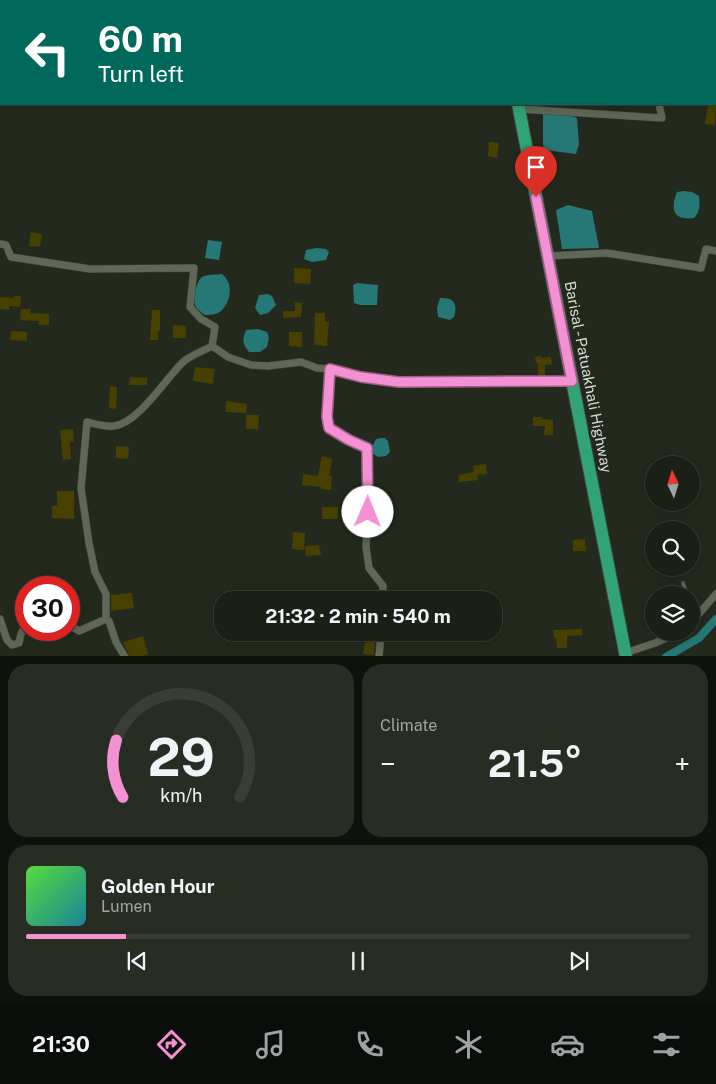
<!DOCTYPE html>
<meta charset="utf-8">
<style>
:root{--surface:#1a2016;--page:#272d23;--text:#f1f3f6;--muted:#9fa3a1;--line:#383e35;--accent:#f491d3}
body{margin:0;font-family:"Public Sans",sans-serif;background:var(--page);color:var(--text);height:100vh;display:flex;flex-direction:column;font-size:19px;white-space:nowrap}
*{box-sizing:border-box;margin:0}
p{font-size:16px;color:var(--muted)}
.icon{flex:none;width:28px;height:28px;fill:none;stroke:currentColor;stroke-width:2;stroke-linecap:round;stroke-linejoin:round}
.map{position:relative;height:656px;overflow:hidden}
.details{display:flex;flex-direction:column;gap:8px;padding:8px;background:#0e120c;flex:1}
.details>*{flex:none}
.top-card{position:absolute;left:0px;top:0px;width:716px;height:105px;box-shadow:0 2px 12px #0003,0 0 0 1px var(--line);background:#00695c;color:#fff;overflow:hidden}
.needle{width:32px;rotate:356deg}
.fabs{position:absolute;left:645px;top:456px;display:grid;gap:10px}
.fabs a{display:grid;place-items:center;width:55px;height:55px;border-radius:50%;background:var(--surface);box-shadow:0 2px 12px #0003,0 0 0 1px var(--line);font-size:25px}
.speed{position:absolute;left:15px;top:576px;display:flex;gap:10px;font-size:25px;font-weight:700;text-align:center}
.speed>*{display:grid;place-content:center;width:65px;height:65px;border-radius:50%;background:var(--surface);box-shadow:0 2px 12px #0003,0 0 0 1px var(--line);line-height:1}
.speed .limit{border:8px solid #d22;background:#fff;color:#111}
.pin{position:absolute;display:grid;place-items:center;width:42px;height:42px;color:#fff;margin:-51px -21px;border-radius:50% 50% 50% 0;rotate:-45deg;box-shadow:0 0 5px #0007}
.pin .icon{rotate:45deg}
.me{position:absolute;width:55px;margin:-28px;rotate:1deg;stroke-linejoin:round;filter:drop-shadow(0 0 4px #0008)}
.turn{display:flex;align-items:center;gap:18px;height:105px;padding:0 15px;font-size:22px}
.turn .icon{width:65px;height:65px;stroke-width:2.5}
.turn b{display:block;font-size:35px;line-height:42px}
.big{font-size:38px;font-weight:700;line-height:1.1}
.details .widget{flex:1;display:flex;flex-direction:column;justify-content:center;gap:8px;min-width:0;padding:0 18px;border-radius:20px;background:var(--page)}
.details .dial{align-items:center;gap:0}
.dial svg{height:130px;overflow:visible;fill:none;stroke:var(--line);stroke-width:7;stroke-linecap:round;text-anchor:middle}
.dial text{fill:var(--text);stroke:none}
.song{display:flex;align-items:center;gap:15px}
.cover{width:60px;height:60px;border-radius:8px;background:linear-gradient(135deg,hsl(110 70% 55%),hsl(190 70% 35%))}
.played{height:5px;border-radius:2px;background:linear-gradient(90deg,var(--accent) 15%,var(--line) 15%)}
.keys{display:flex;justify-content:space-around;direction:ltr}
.heat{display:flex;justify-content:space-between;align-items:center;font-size:28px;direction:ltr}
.details .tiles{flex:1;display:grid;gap:8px;grid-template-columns:1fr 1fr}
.widget:last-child{grid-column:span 2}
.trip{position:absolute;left:214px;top:591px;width:288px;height:50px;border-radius:20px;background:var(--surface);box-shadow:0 2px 12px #0003,0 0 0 1px var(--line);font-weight:700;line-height:50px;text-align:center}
.tabs{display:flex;height:80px;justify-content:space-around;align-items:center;background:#0a0d09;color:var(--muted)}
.tabs .icon{width:35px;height:35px}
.tabs .on{color:var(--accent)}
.tabs b{font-size:22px;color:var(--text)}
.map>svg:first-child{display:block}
.water{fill:#267876}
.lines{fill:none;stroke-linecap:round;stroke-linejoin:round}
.canal{stroke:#267876;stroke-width:8}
.building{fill:#484000}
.lane-casing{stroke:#41473c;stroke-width:4.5}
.street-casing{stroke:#41473c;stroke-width:8}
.highway-casing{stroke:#41473c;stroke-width:14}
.lane{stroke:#5e6758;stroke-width:3}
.street{stroke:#5e6758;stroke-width:7}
.highway{stroke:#30a476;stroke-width:12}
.route-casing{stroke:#9f5e89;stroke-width:12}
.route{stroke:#f491d3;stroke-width:9}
.labels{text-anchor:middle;stroke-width:5;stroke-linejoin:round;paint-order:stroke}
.street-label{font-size:15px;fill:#d7dcd4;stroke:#232a1d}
</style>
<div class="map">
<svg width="716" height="657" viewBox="0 0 716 657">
<rect width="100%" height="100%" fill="#232a1d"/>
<path class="water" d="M543,113H564L577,118L579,144L576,154L545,150L543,147Z
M684,191L692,192L699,196C700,205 700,212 694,218C673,221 670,209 677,192Z
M568,205L592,211L599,248L562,249L556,210Z
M208,240L222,242L219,260L205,258Z
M317,248L326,249L329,252L326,260L312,262L304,259L306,250Z
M222,274C234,283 231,302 221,311C217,315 209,315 205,315C202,313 197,309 196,307C192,301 196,281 202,277C208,274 216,275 222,274Z
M357,283L378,285L377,305H360L354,303L353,285Z
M268,294L272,296L276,305L268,313L260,315L255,308L259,295Z
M440,298C454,297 458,304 454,317L450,320L438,317L437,308Z
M258,329L267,332L269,338L267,347L260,352H249C242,343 242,340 246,330Z
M381,438H385L388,441L390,452L386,456L378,457L372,453V447L376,439Z"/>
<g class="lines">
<path class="canal" d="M666,657L699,638L716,619"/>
</g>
<path class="building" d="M708,104H716L715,125L705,124Z
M489,142L499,143L497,158L488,156Z
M31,232L42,234L40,247L29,246Z
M294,268L311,269L310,284L294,283Z
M14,296H21L20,307L9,306V310L0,309V297L14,298Z
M295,302L302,303L301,317L283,318V311H295Z
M21,309H31L30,313L49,314V325H39V321L20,320Z
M152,310H160V331H158V340H150Z
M315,313H325V322H329L327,346L314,345Z
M173,325L186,326V338H173Z
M11,331L27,332V341L10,340Z
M289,332H302V347L289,346Z
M541,356V358L551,357L552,364L545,365V376H538V363H536L535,357Z
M195,367L215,369L213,384L193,381Z
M130,377L147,378V385H129Z
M110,386L117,387L116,409L109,408Z
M226,401L247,404L246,413L226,412Z
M246,415H259L258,429H246Z
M533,417H542V419L553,420V435H544L545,426H533Z
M73,429L74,441L70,442L71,459L63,460L60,430Z
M116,446L129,447L128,459L116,458Z
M322,456L332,459L329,476H332L331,490L321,489V487L302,485L303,474L318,476Z
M486,464L487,474L477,475L478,480L459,482L458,475L474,472L473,466Z
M57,491H74V519L52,518V506H57Z
M322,507H338V519H322Z
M293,532L305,533L304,550L292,549Z
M585,539L586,551H573V540Z
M319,545L321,555L306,556L305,546Z
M132,593L134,608L111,611V595Z
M582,629V635L567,636V648H557L556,638H554L553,630Z
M143,636L148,654L140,657H130L123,642Z
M366,638L375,640L374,655L363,654Z"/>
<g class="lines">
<defs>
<path id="lane" d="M683,583L687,595
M691,609L694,618"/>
<path id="street" d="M715,81L716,82
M519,109L662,118L659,104
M0,244L6,245L11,257L90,269L194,268L190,307L201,319L215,327L212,346L228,357L251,365L268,366L301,362L317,368L330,369L361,377L399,382L572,381
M548,256L607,253L701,268L706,249L716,251
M330,369L327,417L329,428L349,440L367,448L369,495L366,547L369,568L383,586V600
M0,619L7,640L12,645L19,643L21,634L26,624
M106,619V594L95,572L89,543L81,488L87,422C96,424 105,427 114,426C138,423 165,380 182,363C189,356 203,351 212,346
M691,623L716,594
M69,625L79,631L106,619L109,621L116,642L125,657
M625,653L655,643L680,632
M379,657L381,632"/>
<path id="highway" d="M498,0V1
M518,104L626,657"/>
</defs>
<use href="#lane" class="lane-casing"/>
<use href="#street" class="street-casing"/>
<use href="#highway" class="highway-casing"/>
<use href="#lane" class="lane"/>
<use href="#street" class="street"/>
<use href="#highway" class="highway"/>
</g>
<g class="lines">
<defs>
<path id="route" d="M368,512L367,448L349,440L329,428L327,417L330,369L361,377L399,382L572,381L536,197"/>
</defs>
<use href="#route" class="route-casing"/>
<use href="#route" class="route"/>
</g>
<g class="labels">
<g class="street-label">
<text transform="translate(588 377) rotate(79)" y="5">Barisal - Patuakhali Highway</text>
</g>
</g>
</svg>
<div class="fabs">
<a><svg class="needle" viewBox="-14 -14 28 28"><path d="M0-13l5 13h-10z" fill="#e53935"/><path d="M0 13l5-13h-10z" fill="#9fa3a1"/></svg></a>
<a><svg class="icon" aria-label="search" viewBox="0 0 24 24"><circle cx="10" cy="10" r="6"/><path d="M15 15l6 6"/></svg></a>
<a><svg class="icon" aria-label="layers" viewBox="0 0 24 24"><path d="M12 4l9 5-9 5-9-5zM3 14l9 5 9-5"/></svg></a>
</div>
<div class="speed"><div class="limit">30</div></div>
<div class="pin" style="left:536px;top:197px;background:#d93025"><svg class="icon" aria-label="arrive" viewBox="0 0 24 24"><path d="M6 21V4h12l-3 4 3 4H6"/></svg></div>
<svg class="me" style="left:368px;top:512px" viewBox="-20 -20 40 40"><circle r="19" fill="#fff"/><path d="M0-13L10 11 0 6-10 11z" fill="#f491d3"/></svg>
<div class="trip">21:32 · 2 min · 540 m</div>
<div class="top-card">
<div class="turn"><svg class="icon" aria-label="left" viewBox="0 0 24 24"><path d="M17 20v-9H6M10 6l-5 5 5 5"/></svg><div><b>60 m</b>Turn left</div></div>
</div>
</div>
<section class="details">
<div class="tiles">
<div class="widget dial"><svg viewBox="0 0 100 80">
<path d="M14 69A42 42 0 1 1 86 69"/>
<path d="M14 69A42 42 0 0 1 10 34" stroke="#f491d3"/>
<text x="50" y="56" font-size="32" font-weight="700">29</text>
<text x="50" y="72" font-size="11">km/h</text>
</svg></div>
<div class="widget"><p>Climate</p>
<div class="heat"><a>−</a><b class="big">21.5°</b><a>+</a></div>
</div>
<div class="widget">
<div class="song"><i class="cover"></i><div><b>Golden Hour</b><p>Lumen</p></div></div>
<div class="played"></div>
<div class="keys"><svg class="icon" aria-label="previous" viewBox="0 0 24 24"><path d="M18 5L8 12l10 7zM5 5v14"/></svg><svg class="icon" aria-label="pause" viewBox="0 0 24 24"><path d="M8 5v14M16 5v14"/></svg><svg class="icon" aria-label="next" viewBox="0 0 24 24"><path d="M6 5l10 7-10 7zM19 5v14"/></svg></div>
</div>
</div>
</section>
<nav class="tabs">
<b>21:30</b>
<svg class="icon on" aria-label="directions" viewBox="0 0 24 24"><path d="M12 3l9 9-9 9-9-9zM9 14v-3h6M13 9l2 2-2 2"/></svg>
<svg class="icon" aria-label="music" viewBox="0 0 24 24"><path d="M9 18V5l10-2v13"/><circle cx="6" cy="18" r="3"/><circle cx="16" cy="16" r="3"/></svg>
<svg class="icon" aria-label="phone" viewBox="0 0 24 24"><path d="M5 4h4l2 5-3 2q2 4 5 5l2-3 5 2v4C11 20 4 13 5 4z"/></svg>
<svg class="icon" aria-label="climate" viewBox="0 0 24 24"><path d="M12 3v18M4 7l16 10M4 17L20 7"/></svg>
<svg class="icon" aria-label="car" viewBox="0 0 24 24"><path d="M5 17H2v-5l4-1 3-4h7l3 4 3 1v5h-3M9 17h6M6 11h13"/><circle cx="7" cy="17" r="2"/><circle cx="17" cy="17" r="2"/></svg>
<svg class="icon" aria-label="filters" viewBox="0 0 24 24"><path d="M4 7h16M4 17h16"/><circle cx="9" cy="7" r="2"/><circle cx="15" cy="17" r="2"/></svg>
</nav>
